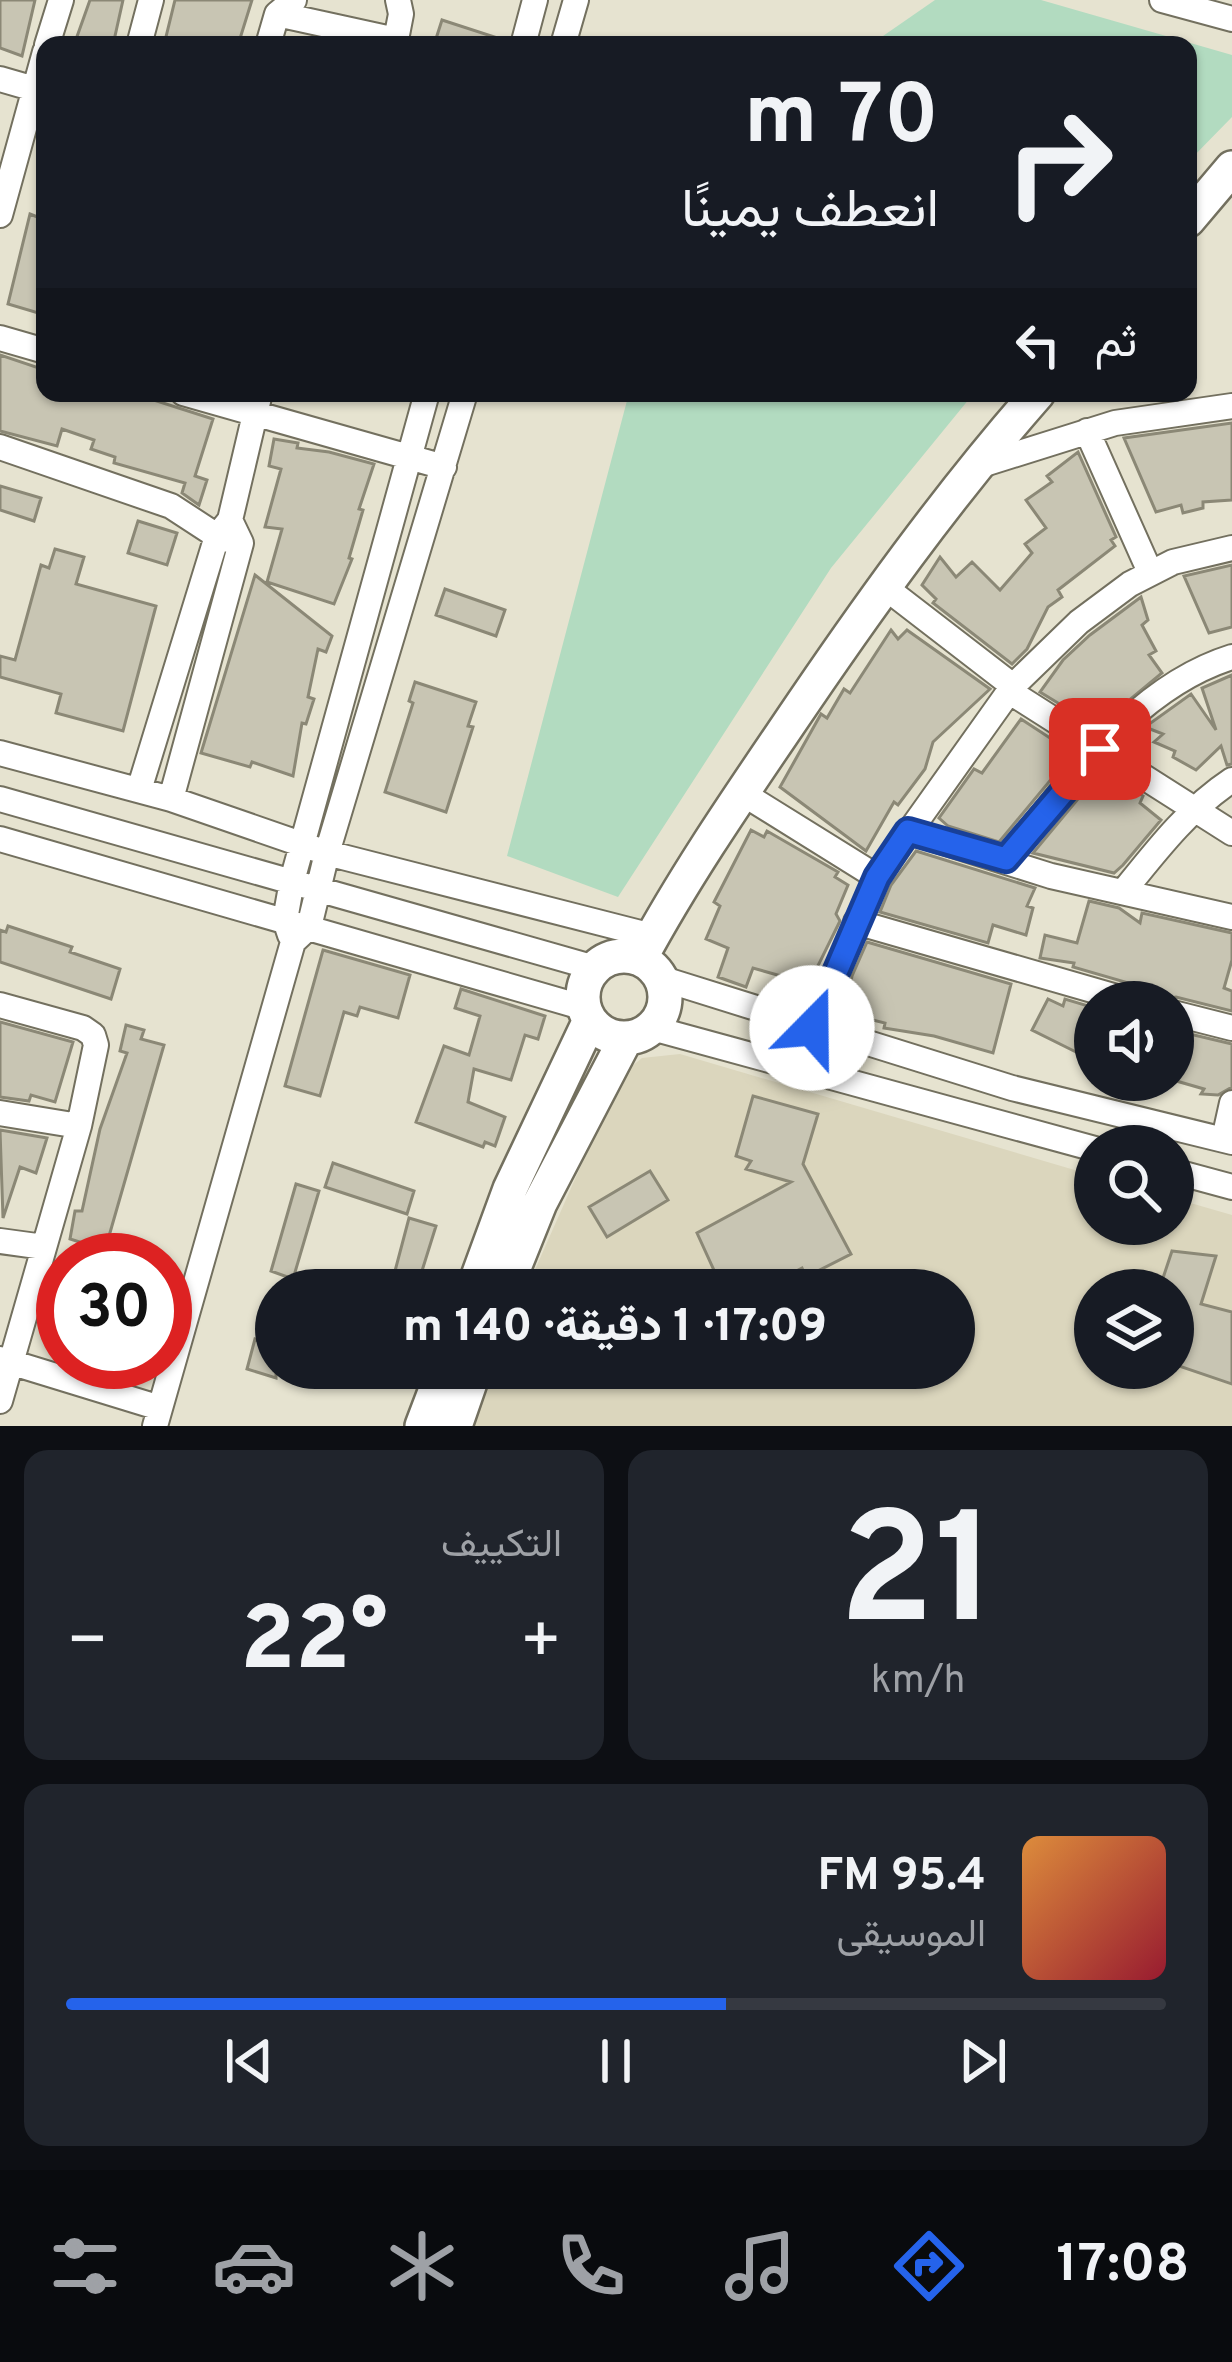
<!DOCTYPE html>
<html lang="ar">
<meta charset="utf-8">
<style>
:root{--surface:#171b24;--page:#20242c;--text:#f1f3f6;--muted:#9ea1a6;--line:#363941;--accent:#2563eb}
body{margin:0;font-family:Overpass,Vazirmatn,sans-serif;background:var(--page);color:var(--text);direction:rtl;height:100vh;display:flex;flex-direction:column;font-size:45px;white-space:nowrap}
*{box-sizing:border-box;margin:0}
p{font-size:39px;color:var(--muted)}
.icon{flex:none;width:66px;height:66px;fill:none;stroke:currentColor;stroke-width:2;stroke-linecap:round;stroke-linejoin:round}
.map{position:relative;height:1426px;overflow:hidden;direction:ltr}
.sheet{display:flex;flex-direction:column;gap:24px;padding:24px;background:#0d0f14;flex:1}
.sheet>*{flex:none}
.hud{position:absolute;left:36px;top:36px;width:1161px;height:366px;border-radius:24px;box-shadow:0 3px 9px #0004;direction:rtl;background:#171b24;color:var(--text);overflow:hidden}
.tools{position:absolute;left:1074px;top:981px;display:grid;gap:24px}
.tools a{display:grid;place-items:center;width:120px;height:120px;border-radius:50%;background:var(--surface);box-shadow:0 3px 9px #0004;font-size:60px}
.speed{position:absolute;left:36px;top:1233px;display:flex;gap:24px;font-size:60px;font-weight:700;text-align:center}
.speed>*{display:grid;place-content:center;width:156px;height:156px;border-radius:50%;background:var(--surface);box-shadow:0 3px 9px #0004;line-height:1}
.speed .limit{border:18px solid #d22;background:#fff;color:#111}
.pin{position:absolute;display:grid;place-items:center;width:102px;height:102px;color:#fff;margin:-51px;border-radius:24px;box-shadow:0 6px 18px #0006}
.me{position:absolute;width:132px;margin:-66px;rotate:22deg;stroke-linejoin:round;filter:drop-shadow(0 0 9px #0008)}
.turn{display:flex;align-items:center;gap:42px;height:252px;padding:0 60px;font-size:54px}
.turn .icon{width:156px;height:156px;stroke-width:2.5}
.turn b{display:block;font-size:84px;line-height:102px}
.then{display:flex;align-items:center;height:114px;padding:0 60px;background:#0003;gap:24px;font-size:45px}
.big{font-size:90px;font-weight:800;line-height:1.1}
.sheet .card{flex:1;display:flex;flex-direction:column;justify-content:center;gap:18px;min-width:0;padding:0 42px;border-radius:24px;background:var(--page)}
.sheet .dial{align-items:center;gap:0}
.dial b{font-size:156px;line-height:1}
.song{display:flex;align-items:center;gap:36px}
.cover{width:144px;height:144px;border-radius:18px;background:linear-gradient(135deg,hsl(30 70% 55%),hsl(350 70% 35%))}
.played{height:12px;border-radius:6px;background:linear-gradient(90deg,var(--accent) 60%,var(--line) 60%)}
.keys{display:flex;justify-content:space-around;direction:ltr}
.heat{display:flex;justify-content:space-between;align-items:center;font-size:66px;direction:ltr}
.sheet .tiles{flex:1;display:grid;gap:24px;grid-template-columns:1fr 1fr}
.card:last-child{grid-column:span 2}
.trip{position:absolute;left:255px;top:1269px;width:720px;height:120px;border-radius:60px;background:var(--surface);box-shadow:0 3px 9px #0004;font-weight:800;line-height:120px;text-align:center;direction:rtl}
.tabs{display:flex;height:192px;justify-content:space-around;align-items:center;background:#090b0e;color:var(--muted)}
.tabs .icon{width:84px;height:84px}
.tabs .selected{color:var(--accent)}
.tabs b{font-size:54px;color:var(--text)}
.map>svg:first-child{display:block}
.built{fill:#dbd6bd;fill-rule:evenodd}
.green{fill:#b2dbc0}
.building{fill:#c8c5b3;stroke:#8b8876;stroke-width:3}
.lines{fill:none;stroke-linecap:round;stroke-linejoin:round}
.minor-casing{stroke:#73705f;stroke-width:28}
.major-casing{stroke:#73705f;stroke-width:38}
.minor{stroke:#fff;stroke-width:24}
.major{stroke:#fff;stroke-width:33}
.route-casing{stroke:#184099;stroke-width:30}
.route{stroke:#2563eb;stroke-width:21}
</style>
<div class="map">
<svg width="1232" height="1426" viewBox="0 0 1232 1426">
<rect width="100%" height="100%" fill="#e6e3d0"/>
<path class="built" d="M680,1054L1095,1176V1224H1173V1198L1232,1215V1426H472L491,1368H954V1290H526L621,1075L642,1058ZM1095,1290H1173V1368H1095Z"/>
<path class="green" d="M935,0H1041L1232,55V117L1188,162V45H870Z
M629,393H974L831,568L618,897L507,856Z"/>
<path class="building" d="M0,0H35L22,56L0,48Z
M90,0H123L113,45H74Z
M175,0H252L238,45H164Z
M442,20L507,41V45H434Z
M30,214L45,220V315L8,304Z
M0,355L45,370V393H132L213,419L195,476L207,480L199,505L182,493L185,483L114,463L115,457L91,449L94,440L62,429L57,446L0,431Z
M1232,423V500L1203,502V508L1183,513L1181,505L1156,512L1124,438Z
M274,439L298,443L297,448L329,452L374,464L359,509L363,510L349,558L352,559L334,604L267,582L282,529L265,527L281,469L269,466Z
M1078,452L1116,537L1111,540L1115,546L1058,590L1062,597L1048,607L1027,649L1012,664L933,603L936,599L922,585L940,557L956,577L972,562L1000,590L1032,553L1025,544L1046,528L1026,500L1052,482L1047,476Z
M0,486L41,498L34,521L0,510Z
M138,521L177,533L167,565L128,553Z
M55,549L84,557L76,584L156,606L123,731L56,713L61,694L0,677V656L15,660L41,565L49,568Z
M1232,565V627L1209,633L1184,576Z
M255,575L332,636L326,652L318,649L308,697L314,699L306,724L302,723L293,776L252,762L250,767L201,753Z
M445,589L505,610L496,636L436,615Z
M1141,597L1148,620L1142,625L1156,651L1149,655L1162,673L1097,727L1074,706L1071,711L1040,692L1063,660L1090,635Z
M891,630L898,639L907,630L990,689L933,742L925,769L898,805L894,802L866,851L780,787L821,714L827,718L844,689L850,693Z
M1232,675V764L1227,765L1221,746L1196,770L1173,757L1175,751L1154,742L1163,734L1145,727L1191,694L1216,730L1202,688Z
M415,682L476,702L468,726L473,727L446,812L385,792L413,703L409,701Z
M1021,719L1073,753L999,842L948,826L939,818L974,769L982,773Z
M1102,770L1143,796L1140,803L1161,820L1123,865L1114,873L1033,853Z
M751,830L764,837L767,831L838,872L835,877L848,885L836,914L840,921L809,984L753,968L746,987L718,977L728,948L706,939L720,906L714,902Z
M916,851L1035,888L1027,906L1033,908L1026,935L993,925L988,943L880,912L891,885Z
M1089,901L1119,908L1140,923L1142,913L1232,933V960L1224,988L1232,991V1011L1176,997L1150,1002L1147,992L1139,986L1073,967L1074,963L1040,958L1045,935L1077,943Z
M8,926L72,947L70,952L120,969L111,999L0,962V930L6,932Z
M867,942L1011,984L993,1053L934,1036L884,1028L885,1023L845,1013L852,976Z
M323,950L410,975L398,1018L360,1007L357,1016L344,1012L320,1096L285,1086Z
M461,989L545,1016L538,1039L525,1035L511,1080L474,1069L468,1102L505,1117L495,1146L485,1142L483,1147L416,1122L444,1046L469,1055L480,1016L455,1008Z
M1048,999L1063,1006L1065,999L1095,1008L1091,1009L1076,1052L1032,1030Z
M0,1022L73,1042L55,1102L31,1095L29,1101L0,1097Z
M126,1025L144,1030L141,1039L164,1045L105,1250L70,1239L75,1211H82L100,1129L127,1053L120,1051Z
M1173,1030L1232,1044V1087L1218,1095L1201,1094L1204,1089L1173,1080Z
M753,1096L818,1114L803,1164L851,1254L806,1277L802,1268L770,1285L767,1279L746,1290H723L697,1233L791,1182L746,1169L751,1161L736,1156Z
M0,1130L47,1138L36,1173L20,1167L3,1218Z
M333,1163L414,1191L407,1214L325,1187Z
M650,1171L668,1200L607,1237L589,1207Z
M296,1184L319,1191L293,1279L271,1271Z
M409,1218L436,1226L416,1290H390Z
M1172,1251L1216,1256L1201,1304L1232,1312V1384L1173,1364V1290H1159Z
M255,1339L276,1346V1378L247,1369Z"/>
<g class="lines">
<defs>
<path id="minor" d="M1162,0L1232,19
M277,14L396,40
M47,45L61,0
M139,45L151,0
M268,45L277,14L294,0
M395,45L401,14L398,0
M523,45L535,0
M563,45L576,0
M0,79L45,92
M0,215L45,52
M0,338L45,351
M183,393L444,467
M1087,431L1150,572
M0,447L171,506L217,536L230,540
M978,466L1115,423L1232,406
M882,585L1013,686L1018,697L1232,833
M0,753L171,799L327,853L652,936
M139,790L217,536L230,520L260,393
M742,793L877,877
M0,799L595,968
M171,799L241,543L230,520
M908,831L1051,876L1232,917
M0,839L585,1008
M1006,859C1071,783 1133,688 1232,657
M1123,892C1156,851 1188,809 1232,780
M856,922L1134,1002
M290,935L285,920L292,881L427,393
M660,978L1012,1088L1232,1142
M0,1005L83,1028L93,1035L96,1045L79,1126L0,1401
M1173,1013L1232,1028
M652,1028L1095,1149
M812,1028L877,877L1013,686L1079,622L1130,584L1173,562L1232,548
M0,1113L79,1126
M1224,1139L1232,1103
M1173,1171L1232,1187
M0,1241L44,1247
M0,1359L160,1408
M155,1426L293,942L309,927L327,853L465,393"/>
<path id="major" d="M1188,220L1232,168
M583 997a41 41 0 1 1 82 0a41 41 0 1 1-82 0Z
M640,959C683,879 735,803 786,728C865,611 945,499 1038,393
M473,1290L510,1189L590,1020
M505,1290L540,1203L626,1038
M422,1426L444,1368
M455,1426L475,1368"/>
</defs>
<use href="#minor" class="minor-casing"/>
<use href="#major" class="major-casing"/>
<use href="#minor" class="minor"/>
<use href="#major" class="major"/>
</g>
<g class="lines">
<defs>
<path id="route" d="M812,1028L877,877L908,831L1006,859L1100,749"/>
</defs>
<use href="#route" class="route-casing"/>
<use href="#route" class="route"/>
</g>
</svg>
<div class="tools">
<a><svg class="icon" aria-label="sound" viewBox="0 0 24 24"><path d="M4 9h4l5-4v14l-5-4H4zM17 9q2 3 0 6"/></svg></a>
<a><svg class="icon" aria-label="search" viewBox="0 0 24 24"><circle cx="10" cy="10" r="6"/><path d="M15 15l6 6"/></svg></a>
<a><svg class="icon" aria-label="layers" viewBox="0 0 24 24"><path d="M12 4l9 5-9 5-9-5zM3 14l9 5 9-5"/></svg></a>
</div>
<div class="speed"><div class="limit">30</div></div>
<div class="pin" style="left:1100px;top:749px;background:#d93025"><svg class="icon" aria-label="arrive" viewBox="0 0 24 24"><path d="M6 21V4h12l-3 4 3 4H6"/></svg></div>
<svg class="me" style="left:812px;top:1028px" viewBox="-20 -20 40 40"><circle r="19" fill="#fff"/><path d="M0-13L10 11 0 6-10 11z" fill="#2563eb"/></svg>
<div class="trip">17:09 · 1 دقيقة · 140 m</div>
<div class="hud">
<div class="turn"><svg class="icon" aria-label="right" viewBox="0 0 24 24"><path d="M7 20v-9h11M14 6l5 5-5 5"/></svg><div><b>70 m</b>انعطف يمينًا</div></div>
<div class="then">ثم<svg class="icon" aria-label="left" viewBox="0 0 24 24"><path d="M17 20v-9H6M10 6l-5 5 5 5"/></svg></div>
</div>
</div>
<section class="sheet">
<div class="tiles">
<div class="card dial"><b>21</b><p>km/h</p></div>
<div class="card"><p>التكييف</p>
<div class="heat"><a>−</a><b class="big">22°</b><a>+</a></div>
</div>
<div class="card">
<div class="song"><i class="cover"></i><div><b>95.4 FM</b><p>الموسيقى</p></div></div>
<div class="played"></div>
<div class="keys"><svg class="icon" aria-label="previous" viewBox="0 0 24 24"><path d="M18 5L8 12l10 7zM5 5v14"/></svg><svg class="icon" aria-label="pause" viewBox="0 0 24 24"><path d="M8 5v14M16 5v14"/></svg><svg class="icon" aria-label="next" viewBox="0 0 24 24"><path d="M6 5l10 7-10 7zM19 5v14"/></svg></div>
</div>
</div>
</section>
<nav class="tabs">
<b>17:08</b>
<svg class="icon selected" aria-label="directions" viewBox="0 0 24 24"><path d="M12 3l9 9-9 9-9-9zM9 14v-3h6M13 9l2 2-2 2"/></svg>
<svg class="icon" aria-label="music" viewBox="0 0 24 24"><path d="M9 18V5l10-2v13"/><circle cx="6" cy="18" r="3"/><circle cx="16" cy="16" r="3"/></svg>
<svg class="icon" aria-label="phone" viewBox="0 0 24 24"><path d="M5 4h4l2 5-3 2q2 4 5 5l2-3 5 2v4C11 20 4 13 5 4z"/></svg>
<svg class="icon" aria-label="climate" viewBox="0 0 24 24"><path d="M12 3v18M4 7l16 10M4 17L20 7"/></svg>
<svg class="icon" aria-label="car" viewBox="0 0 24 24"><path d="M5 17H2v-5l4-1 3-4h7l3 4 3 1v5h-3M9 17h6M6 11h13"/><circle cx="7" cy="17" r="2"/><circle cx="17" cy="17" r="2"/></svg>
<svg class="icon" aria-label="filters" viewBox="0 0 24 24"><path d="M4 7h16M4 17h16"/><circle cx="9" cy="7" r="2"/><circle cx="15" cy="17" r="2"/></svg>
</nav>
